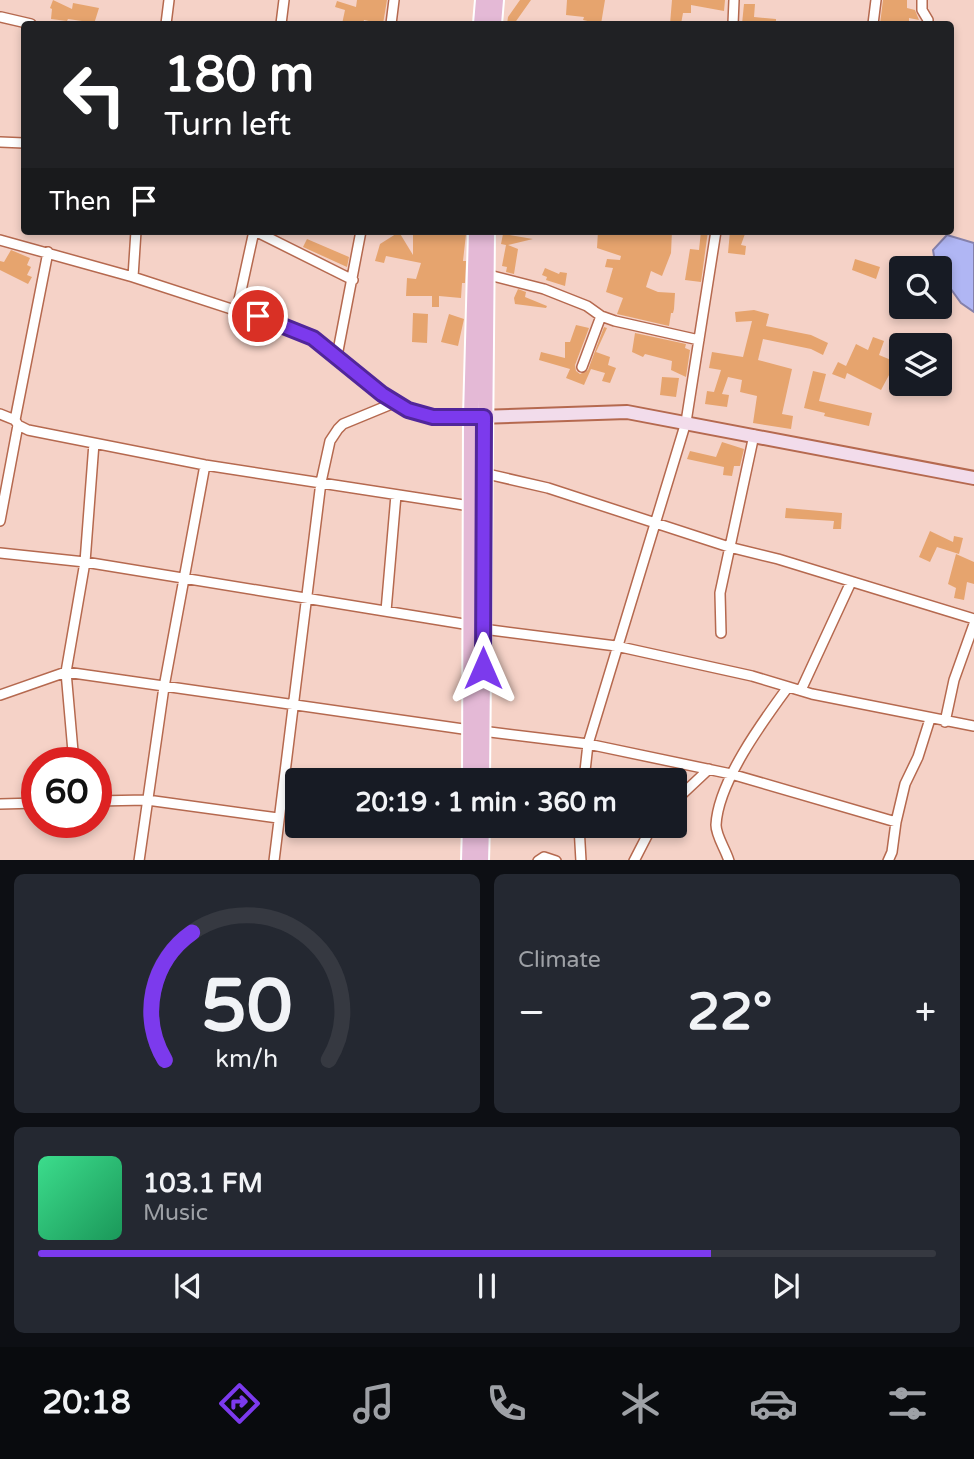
<!DOCTYPE html>
<meta charset="utf-8">
<style>
:root{--surface:#171b24;--page:#242831;--text:#f1f3f6;--muted:#9ea1a6;--line:#363941;--accent:#7c3aed}
body{margin:0;font-family:"Varela Round",sans-serif;background:var(--page);color:var(--text);height:100vh;display:flex;flex-direction:column;font-size:26px;white-space:nowrap}
*{box-sizing:border-box;margin:0}
p{font-size:23px;color:var(--muted)}
.icon{flex:none;width:38px;height:38px;fill:none;stroke:currentColor;stroke-width:2;stroke-linecap:round;stroke-linejoin:round}
.map{position:relative;height:860px;overflow:hidden}
.side{display:flex;flex-direction:column;gap:14px;padding:14px;background:#0d0f14;flex:1}
.side>*{flex:none}
.top-card{position:absolute;left:21px;top:21px;width:933px;height:214px;border-radius:7px;box-shadow:0 4px 10px #0003;background:#202124;color:#fff;overflow:hidden}
.tools{position:absolute;left:889px;top:256px;display:grid;gap:14px}
.tools a{display:grid;place-items:center;width:63px;height:63px;border-radius:7px;background:var(--surface);box-shadow:0 4px 10px #0003;font-size:35px}
.speed{position:absolute;left:21px;top:747px;display:flex;gap:14px;font-size:35px;font-weight:700;text-align:center}
.speed>*{display:grid;place-content:center;width:91px;height:91px;border-radius:50%;background:var(--surface);box-shadow:0 4px 10px #0003;line-height:1}
.speed .limit{border:10px solid #d22;background:#fff;color:#111}
.pin{position:absolute;display:grid;place-items:center;width:60px;height:60px;color:#fff;margin:-30px;border:4px solid #fff;border-radius:50%;box-shadow:0 2px 7px #0007}
.me{position:absolute;width:77px;margin:-38px;rotate:0deg;stroke-linejoin:round;filter:drop-shadow(0 0 5px #0008)}
.turn{display:flex;align-items:center;gap:24px;height:147px;padding:0 28px;font-size:32px}
.turn .icon{width:91px;height:91px;stroke-width:2.5}
.turn b{display:block;font-size:49px;line-height:60px}
.then{display:flex;align-items:center;height:66px;padding:0 28px;background:#0003;gap:14px;font-size:26px}
.big{font-size:52px;font-weight:700;line-height:1.1}
.side .tile{flex:1;display:flex;flex-direction:column;justify-content:center;gap:10px;min-width:0;padding:0 24px;border-radius:10px;background:var(--page)}
.side .dial{align-items:center;gap:0}
.dial svg{height:182px;overflow:visible;fill:none;stroke:var(--line);stroke-width:7;stroke-linecap:round;text-anchor:middle}
.dial text{fill:var(--text);stroke:none}
.song{display:flex;align-items:center;gap:21px}
.cover{width:84px;height:84px;border-radius:10px;background:linear-gradient(135deg,hsl(150 70% 55%),hsl(150 70% 35%))}
.played{height:7px;border-radius:4px;background:linear-gradient(90deg,var(--accent) 75%,var(--line) 75%)}
.keys{display:flex;justify-content:space-around;direction:ltr}
.heat{display:flex;justify-content:space-between;align-items:center;font-size:38px;direction:ltr}
.side .tiles{flex:1;display:grid;gap:14px;grid-template-columns:1fr 1fr}
.tile:last-child{grid-column:span 2}
.trip{position:absolute;left:285px;top:768px;width:402px;height:70px;border-radius:7px;background:var(--surface);box-shadow:0 4px 10px #0003;font-weight:700;line-height:70px;text-align:center}
.tab-bar{display:flex;height:112px;justify-content:space-around;align-items:center;background:#090b0e;color:var(--muted)}
.tab-bar .icon{width:49px;height:49px}
.tab-bar .on{color:var(--accent)}
.tab-bar b{font-size:32px;color:var(--text)}
.map>svg:first-child{display:block}
.water{fill:#b0b6f4;stroke:#8581ab;stroke-width:2}
.building{fill:#e6a46e}
.lines{fill:none;stroke-linecap:round;stroke-linejoin:round}
.street-casing{stroke:#b5694f;stroke-width:12}
.secondary-casing{stroke:#b5694f;stroke-width:16}
.primary-casing{stroke:#fff;stroke-width:18}
.street{stroke:#fff;stroke-width:9}
.secondary{stroke:#f2dceb;stroke-width:12}
.primary{stroke:#e4b9d6;stroke-width:14}
.route-casing{stroke:#51269a;stroke-width:18}
.route{stroke:#7c3aed;stroke-width:12}
</style>
<div class="map">
<svg width="974" height="861" viewBox="0 0 974 861">
<rect width="100%" height="100%" fill="#f5d2c7"/>
<path class="water" d="M947,235L974,243V312L961,303L940,274V268H936L933,250Z"/>
<path class="building" d="M53,0L72,9L73,3L99,8L94,24H82V21L68,19L67,21L51,19L52,9L50,8Z
M357,0H387L383,24L364,20L363,24H342L345,10L335,7L337,1L356,7Z
M520,0H531L514,24H507L508,17Z
M567,0H605L601,24L583,20L584,17L566,15Z
M672,0H725L724,11L691,5V13H683L681,24H670Z
M883,0H907V8L915,10L919,20L909,18V24H880Z
M744,4H755L754,17L776,19V24H742Z
M598,231L634,233V231H672L671,253L662,276L651,271L646,287L658,292L675,293L674,309L673,313H671L669,326L617,314L623,298L606,292L613,268L605,267L607,259L620,260L621,256L597,248Z
M701,231H708L701,282L685,280L690,249L699,250Z
M730,231H746L741,245L746,246L745,255L728,253Z
M399,232L413,255V232H455L466,234L463,261H466L465,283H462L461,298L439,296V307H432V296H406L407,278L416,279L421,263L386,256L384,263L375,261L380,244Z
M503,234L533,239L508,245L518,249L514,274L506,272L507,267L502,266L506,245L501,244Z
M307,239L349,257L347,267L303,247Z
M11,250L30,258L27,265L31,267L27,275L32,277L28,284L0,270V261L4,262Z
M855,259L880,267L876,279L852,270Z
M545,268L559,274L560,272L567,273L565,286L546,280L547,277L542,275Z
M518,289L526,292L525,297L547,306L546,308L515,304L514,298Z
M754,310L769,314L766,326L811,335L828,343L823,355L811,349L763,339L758,360L792,369L782,414L793,416L791,429L753,423L757,396L740,392L742,380L728,377L722,394L729,395L727,407L705,404L707,391L714,392L721,370L709,368L712,352L743,357L752,321L736,322L735,312Z
M413,313L428,314L427,343L412,342Z
M449,314L464,319L458,346L441,342Z
M576,325L589,328L575,365L576,371L580,374L588,370L604,327L607,328L596,352L610,357L608,365L616,368L610,383L602,381L605,373L591,369L584,385L566,378L570,369L539,360L541,352L565,358V342H570Z
M635,333L686,344L685,348L690,350L686,377L671,370L672,361L645,354L643,357L632,352Z
M873,337L884,341L879,355L896,362L881,390L847,373L845,379L832,374L838,362L846,366L856,344L868,350Z
M813,371L826,374L819,401L872,413L869,426L824,416L825,413L804,408Z
M662,377L679,378L676,397L660,395Z
M722,442L744,449L740,466H734L732,476L723,475L724,467L687,459L690,451L716,457Z
M786,508L842,513L841,529H833L834,521L785,518Z
M930,531L953,542L954,536L963,538L959,554L937,547L930,562L919,557Z
M956,554L974,562V584L967,582L964,600L954,598L956,588L948,584Z"/>
<g class="lines">
<defs>
<path id="street" d="M922,0V10L928,20
M1,17L31,24
M166,24L169,0
M281,24L284,0
M391,24L394,0
M733,24L734,0
M873,24L876,0
M0,142L24,143
M255,231L353,280
M0,240L133,277L299,331C341,352 378,404 421,415C437,419 455,417 471,417
M485,274L544,289L587,306L601,316L615,321L699,340
M133,277L136,231
M237,309L254,231
M337,356L361,231
M582,367L601,316
M0,414L15,420L48,252
M15,420L18,425L28,430L205,465L470,506
M94,443L85,562L66,672L470,730
M483,473L548,488L729,547L778,559L974,619
M0,521L18,425
M0,553L85,562L470,625
M386,611L396,495
M483,629L616,646L752,676L812,694L974,726
M721,633L720,593L754,435
M801,690L851,582
M0,695L66,672L74,763
M945,722L954,680L974,624
M482,731L588,744L731,774L896,822
M584,780L588,744L686,422L716,231
M676,800L709,769
M96,801L147,800L278,818
M0,804L37,803
M579,826L581,861
M139,861L164,687L205,465
M274,861L321,482L330,441L338,429L343,424L394,403
M538,861L544,857L556,861
M634,861L652,826
M729,861C726,850 716,836 716,825C718,782 763,721 788,687
M888,861L892,852L896,822L905,784L918,757L930,719"/>
<path id="secondary" d="M478,417L627,412L974,478"/>
<path id="primary" d="M481,24L483,0
M494,24L496,0
M470,780L471,417L476,231
M482,780L487,231
M469,861L470,826
M481,861L482,826"/>
</defs>
<use href="#street" class="street-casing"/>
<use href="#secondary" class="secondary-casing"/>
<use href="#primary" class="primary-casing"/>
<use href="#street" class="street"/>
<use href="#secondary" class="secondary"/>
<use href="#primary" class="primary"/>
</g>
<g class="lines">
<defs>
<path id="route" d="M258,316L313,338L382,394L408,410L433,417H484L483,668"/>
</defs>
<use href="#route" class="route-casing"/>
<use href="#route" class="route"/>
</g>
</svg>
<div class="tools">
<a><svg class="icon" aria-label="search" viewBox="0 0 24 24"><circle cx="10" cy="10" r="6"/><path d="M15 15l6 6"/></svg></a>
<a><svg class="icon" aria-label="layers" viewBox="0 0 24 24"><path d="M12 4l9 5-9 5-9-5zM3 14l9 5 9-5"/></svg></a>
</div>
<div class="speed"><div class="limit">60</div></div>
<div class="pin" style="left:258px;top:316px;background:#d93025"><svg class="icon" aria-label="arrive" viewBox="0 0 24 24"><path d="M6 21V4h12l-3 4 3 4H6"/></svg></div>
<svg class="me" style="left:483px;top:668px" viewBox="-20 -20 40 40"><path d="M0-17L14 15 0 8-14 15z" fill="#7c3aed" stroke="#fff" stroke-width="4"/></svg>
<div class="trip">20:19 · 1 min · 360 m</div>
<div class="top-card">
<div class="turn"><svg class="icon" aria-label="left" viewBox="0 0 24 24"><path d="M17 20v-9H6M10 6l-5 5 5 5"/></svg><div><b>180 m</b>Turn left</div></div>
<div class="then">Then<svg class="icon" aria-label="arrive" viewBox="0 0 24 24"><path d="M6 21V4h12l-3 4 3 4H6"/></svg></div>
</div>
</div>
<section class="side">
<div class="tiles">
<div class="tile dial"><svg viewBox="0 0 100 80">
<path d="M14 69A42 42 0 1 1 86 69"/>
<path d="M14 69A42 42 0 0 1 26 13" stroke="#7c3aed"/>
<text x="50" y="56" font-size="32" font-weight="700">50</text>
<text x="50" y="72" font-size="11">km/h</text>
</svg></div>
<div class="tile"><p>Climate</p>
<div class="heat"><a>−</a><b class="big">22°</b><a>+</a></div>
</div>
<div class="tile">
<div class="song"><i class="cover"></i><div><b>103.1 FM</b><p>Music</p></div></div>
<div class="played"></div>
<div class="keys"><svg class="icon" aria-label="previous" viewBox="0 0 24 24"><path d="M18 5L8 12l10 7zM5 5v14"/></svg><svg class="icon" aria-label="pause" viewBox="0 0 24 24"><path d="M8 5v14M16 5v14"/></svg><svg class="icon" aria-label="next" viewBox="0 0 24 24"><path d="M6 5l10 7-10 7zM19 5v14"/></svg></div>
</div>
</div>
</section>
<nav class="tab-bar">
<b>20:18</b>
<svg class="icon on" aria-label="directions" viewBox="0 0 24 24"><path d="M12 3l9 9-9 9-9-9zM9 14v-3h6M13 9l2 2-2 2"/></svg>
<svg class="icon" aria-label="music" viewBox="0 0 24 24"><path d="M9 18V5l10-2v13"/><circle cx="6" cy="18" r="3"/><circle cx="16" cy="16" r="3"/></svg>
<svg class="icon" aria-label="phone" viewBox="0 0 24 24"><path d="M5 4h4l2 5-3 2q2 4 5 5l2-3 5 2v4C11 20 4 13 5 4z"/></svg>
<svg class="icon" aria-label="climate" viewBox="0 0 24 24"><path d="M12 3v18M4 7l16 10M4 17L20 7"/></svg>
<svg class="icon" aria-label="car" viewBox="0 0 24 24"><path d="M5 17H2v-5l4-1 3-4h7l3 4 3 1v5h-3M9 17h6M6 11h13"/><circle cx="7" cy="17" r="2"/><circle cx="17" cy="17" r="2"/></svg>
<svg class="icon" aria-label="filters" viewBox="0 0 24 24"><path d="M4 7h16M4 17h16"/><circle cx="9" cy="7" r="2"/><circle cx="15" cy="17" r="2"/></svg>
</nav>
